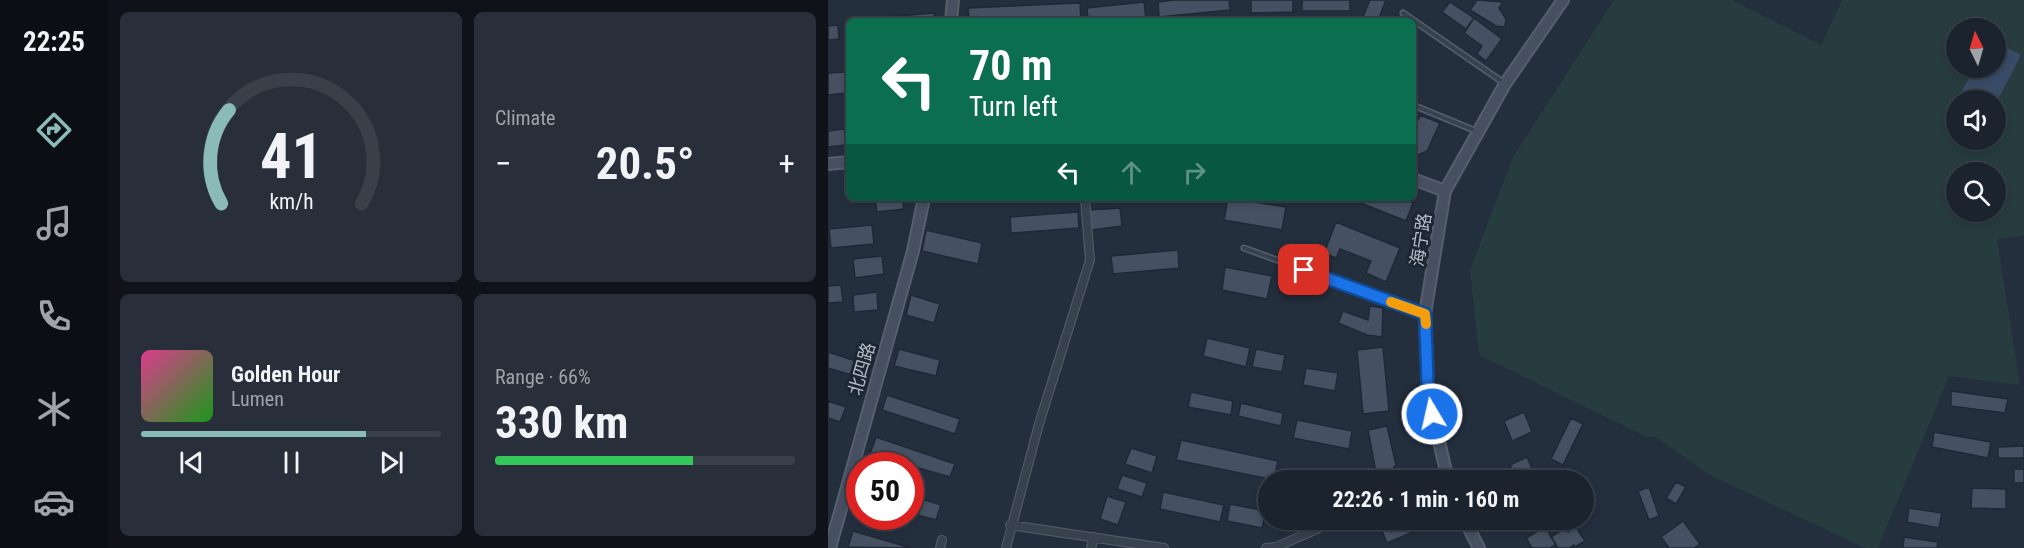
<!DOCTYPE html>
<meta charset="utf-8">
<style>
:root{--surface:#1b232e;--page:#282f3a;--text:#f1f3f6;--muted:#a0a4aa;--line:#39404a;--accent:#8bbbb9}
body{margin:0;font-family:"Roboto Condensed","Noto Sans SC",sans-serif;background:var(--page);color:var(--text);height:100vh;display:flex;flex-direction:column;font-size:22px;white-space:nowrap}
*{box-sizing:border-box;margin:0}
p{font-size:20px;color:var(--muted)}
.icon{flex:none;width:33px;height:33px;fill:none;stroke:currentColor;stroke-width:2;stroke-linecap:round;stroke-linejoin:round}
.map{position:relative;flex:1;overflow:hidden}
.panel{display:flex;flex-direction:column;gap:12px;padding:12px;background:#0f1319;width:720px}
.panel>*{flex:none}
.hud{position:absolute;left:18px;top:18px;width:570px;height:183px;border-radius:9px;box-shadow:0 3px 9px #0003,0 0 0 2px var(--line);background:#0b6e4f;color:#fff;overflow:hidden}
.needle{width:39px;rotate:355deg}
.controls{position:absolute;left:1118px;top:18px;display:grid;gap:12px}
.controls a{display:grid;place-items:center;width:60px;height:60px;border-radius:50%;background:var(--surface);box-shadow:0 3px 9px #0003,0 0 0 2px var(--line);font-size:30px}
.speed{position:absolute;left:18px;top:452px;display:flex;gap:12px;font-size:30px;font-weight:700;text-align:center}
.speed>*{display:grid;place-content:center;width:78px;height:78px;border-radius:50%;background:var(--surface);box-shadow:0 3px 9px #0003,0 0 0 2px var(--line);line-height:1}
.speed .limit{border:9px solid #d22;background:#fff;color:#111}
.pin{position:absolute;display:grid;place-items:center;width:51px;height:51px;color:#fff;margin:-26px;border-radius:12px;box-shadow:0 3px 9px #0006}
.me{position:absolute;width:66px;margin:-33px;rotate:351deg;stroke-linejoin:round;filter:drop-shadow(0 0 4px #0008)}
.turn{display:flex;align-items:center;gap:21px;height:126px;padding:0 24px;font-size:27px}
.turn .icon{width:78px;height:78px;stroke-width:2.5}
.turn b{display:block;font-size:42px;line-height:51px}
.lanes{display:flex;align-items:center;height:57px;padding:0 24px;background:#0003;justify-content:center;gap:30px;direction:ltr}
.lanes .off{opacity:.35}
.big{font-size:45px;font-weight:700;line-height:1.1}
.panel .widget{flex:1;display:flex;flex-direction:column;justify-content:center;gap:9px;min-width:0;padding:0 21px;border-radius:9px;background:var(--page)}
.panel .dial{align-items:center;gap:0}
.dial svg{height:156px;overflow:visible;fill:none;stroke:var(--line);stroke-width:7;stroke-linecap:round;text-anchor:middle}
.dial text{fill:var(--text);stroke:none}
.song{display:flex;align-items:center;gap:18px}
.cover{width:72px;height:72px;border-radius:9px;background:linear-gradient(135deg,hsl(330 70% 55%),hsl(120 70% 35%))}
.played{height:6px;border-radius:3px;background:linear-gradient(90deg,var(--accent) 75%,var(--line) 75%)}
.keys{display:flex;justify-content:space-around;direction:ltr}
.heat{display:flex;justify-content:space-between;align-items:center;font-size:33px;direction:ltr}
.charge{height:9px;border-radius:4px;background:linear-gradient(90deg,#34c759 66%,var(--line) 0)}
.panel .tiles{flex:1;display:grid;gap:12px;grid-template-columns:repeat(2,1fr)}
.trip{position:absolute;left:430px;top:470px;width:336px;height:60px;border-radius:30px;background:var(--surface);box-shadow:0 3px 9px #0003,0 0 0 2px var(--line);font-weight:700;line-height:60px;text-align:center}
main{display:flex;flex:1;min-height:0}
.tab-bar{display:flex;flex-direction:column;width:108px;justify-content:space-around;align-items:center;background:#0b0e12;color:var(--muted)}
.tab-bar .icon{width:42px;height:42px}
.tab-bar .on{color:var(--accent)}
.tab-bar b{font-size:27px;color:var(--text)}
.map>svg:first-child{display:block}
.green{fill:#263c3f;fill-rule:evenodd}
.water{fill:#394c67}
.building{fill:#455162;stroke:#1f2835;stroke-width:1.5}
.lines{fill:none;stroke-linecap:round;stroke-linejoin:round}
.lane-casing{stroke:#565f6c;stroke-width:7}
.street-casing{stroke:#565f6c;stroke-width:10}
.secondary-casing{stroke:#565f6c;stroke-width:14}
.lane{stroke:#38414e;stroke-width:4}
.street{stroke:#38414e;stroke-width:8}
.secondary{stroke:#465061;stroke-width:10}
.route-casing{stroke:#114b97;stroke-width:15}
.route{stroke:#1a73e8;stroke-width:10}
.slow{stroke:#f59e0b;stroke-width:10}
.labels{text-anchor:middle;stroke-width:6;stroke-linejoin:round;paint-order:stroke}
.street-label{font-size:18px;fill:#b4bcc9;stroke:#1d2633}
</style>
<main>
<nav class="tab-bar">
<b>22:25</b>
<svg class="icon on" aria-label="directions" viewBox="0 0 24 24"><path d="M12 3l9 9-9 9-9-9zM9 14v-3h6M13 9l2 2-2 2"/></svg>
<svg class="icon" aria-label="music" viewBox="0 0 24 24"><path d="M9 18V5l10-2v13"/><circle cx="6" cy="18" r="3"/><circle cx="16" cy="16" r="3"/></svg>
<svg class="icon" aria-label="phone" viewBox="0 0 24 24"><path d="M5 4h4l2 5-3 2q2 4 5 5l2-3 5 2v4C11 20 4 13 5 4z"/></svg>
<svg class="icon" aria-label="climate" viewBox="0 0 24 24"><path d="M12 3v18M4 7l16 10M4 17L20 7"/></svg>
<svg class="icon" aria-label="car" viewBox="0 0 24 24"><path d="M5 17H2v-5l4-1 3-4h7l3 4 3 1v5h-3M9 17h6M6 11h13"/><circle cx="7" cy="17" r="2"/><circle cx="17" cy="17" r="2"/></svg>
</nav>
<section class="panel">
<div class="tiles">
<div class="widget dial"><svg viewBox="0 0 100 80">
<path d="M14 69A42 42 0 1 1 86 69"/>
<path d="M14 69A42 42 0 0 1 18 21" stroke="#8bbbb9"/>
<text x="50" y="56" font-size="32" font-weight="700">41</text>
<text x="50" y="72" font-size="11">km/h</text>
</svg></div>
<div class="widget"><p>Climate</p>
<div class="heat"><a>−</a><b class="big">20.5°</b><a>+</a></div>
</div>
<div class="widget">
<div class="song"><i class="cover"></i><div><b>Golden Hour</b><p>Lumen</p></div></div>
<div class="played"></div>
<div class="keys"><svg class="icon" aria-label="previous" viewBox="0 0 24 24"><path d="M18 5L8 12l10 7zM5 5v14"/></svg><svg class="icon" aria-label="pause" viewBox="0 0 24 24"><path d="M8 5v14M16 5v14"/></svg><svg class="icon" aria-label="next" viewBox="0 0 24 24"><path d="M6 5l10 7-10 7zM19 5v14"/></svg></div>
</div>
<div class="widget"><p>Range · 66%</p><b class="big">330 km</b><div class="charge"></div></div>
</div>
</section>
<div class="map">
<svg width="1196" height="548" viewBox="0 0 1196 548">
<rect width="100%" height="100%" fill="#242f3e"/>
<path class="green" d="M786,0H904L993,45L1014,0H1196V236L1169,239L1192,385L1121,376L1050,548H1037L884,476L826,436L819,437L651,355L642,270L685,157ZM1128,28H1167V68H1128ZM1128,100H1167V140H1128ZM1128,172H1167V212H1128Z"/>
<path class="water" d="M1167,41L1193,55L1167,105V100H1143L1132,95L1146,68H1167Z"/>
<path class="building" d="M346,0H401L402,10L331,17L330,2Z
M423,0H465V12L423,13Z
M474,0H522V11H474Z
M542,0H558L550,21H533Z
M649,0L675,2L671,8L678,19L677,27L668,26L642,10Z
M316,2L318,19L260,21L259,8Z
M622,2L646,18L638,29L614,12Z
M252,3L253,21H141L140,8Z
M106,13L107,21H21V37L20,20Z
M646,18L674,39L658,61L649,54L654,46L636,33Z
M10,25L11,39L0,40V26Z
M17,72L19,93L0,95V73Z
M592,115L612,123L599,151L585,157V132Z
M16,129L18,145L0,147V131Z
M47,198H74L76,209L49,212Z
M400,198L458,207L454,230L396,220Z
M520,198H572L585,203L578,221Z
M292,208L294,226L263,230L261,210Z
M250,212L251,228L183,233L182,217Z
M508,222L572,248L558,282L538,273L543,261L512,249L508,258L496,253Z
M44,225L46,244L3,248L1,229Z
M98,230L154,243L150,264L94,251Z
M350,250L351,268L285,274L283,256Z
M54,256L56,274L27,278L25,259Z
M397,267L444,276L439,299L394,290Z
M13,285L15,302L0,303V286Z
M49,292L50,310L26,312L25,295Z
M83,295L112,304L106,323L78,315Z
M542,306L555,308L554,337L539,335L510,323L515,311L540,320Z
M379,338L422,348L418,367L375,356Z
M555,347L561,411L535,414L529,350Z
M71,349L112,360L108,376L66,366Z
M428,349L457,355L454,372L424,367Z
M0,352L31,362L27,376L0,368Z
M478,368L510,373L507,391L475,385Z
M1123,391L1180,399L1177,413L1123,406Z
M363,392L405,401L403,415L360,407Z
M59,395L132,419L127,434L54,410Z
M0,401L18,407L12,422L0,418Z
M413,403L455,413L453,426L410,416Z
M696,412L704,432L684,441L676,421Z
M743,418L755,424L735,465L723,459Z
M469,420L524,431L521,449L465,438Z
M559,426L568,465L557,477L549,478L540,430Z
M1106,432L1163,442L1160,458L1104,447Z
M48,437L127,464L122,477L42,454Z
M353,440L450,461L446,480L348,460Z
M1196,446V458H1170V447Z
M303,448L329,456L324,473L297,464Z
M699,457L709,480H689L682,465Z
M459,469L515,480H457Z
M1186,469H1196V483H1186Z
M294,475L319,483L314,497L289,489Z
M848,482L858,487L848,504L838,498Z
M821,487L831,516L821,520L810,491Z
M1144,488L1178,489V509L1143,508Z
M335,492L396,505L392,522L332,509Z
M82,495L113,505L108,520L82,513Z
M279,496L298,502L290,525L272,519Z
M402,504L438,511L434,528L399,521Z
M1081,508L1114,513L1111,528L1079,522Z
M549,519H558L563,532L578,526L576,519H587L592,529L559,543Z
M855,521L872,544L866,548H841L833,537Z
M717,527L728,544L722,548H704L698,538Z
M748,527L757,541L747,547L746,545L741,548H730L723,537L737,528L740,532Z
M25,531L83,548L20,547Z
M1076,537L1110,542L1109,548H1075Z"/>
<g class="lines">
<defs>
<path id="lane" d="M575,13L676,83
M585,105L648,131
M416,248L597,314"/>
<path id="street" d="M600,480L617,472
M182,525L336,548
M112,548L114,540
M178,548L211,424L262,260L257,198
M263,548L266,537
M438,548L448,547L512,519"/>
<path id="secondary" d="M123,21L125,0
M0,164L21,162
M585,179L617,191
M620,480L600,394L597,314L617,191L677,84L735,0
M636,519L651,548
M2,548L85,251L96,198"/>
</defs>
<use href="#lane" class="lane-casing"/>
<use href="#street" class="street-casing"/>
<use href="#secondary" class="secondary-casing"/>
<use href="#lane" class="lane"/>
<use href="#street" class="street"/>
<use href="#secondary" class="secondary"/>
</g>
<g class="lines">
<defs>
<path id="route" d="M476,270L597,314L600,394L604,414"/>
</defs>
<use href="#route" class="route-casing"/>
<use href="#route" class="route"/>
<path class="slow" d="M563,302L597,314L598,324"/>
</g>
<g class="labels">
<g class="street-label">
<text transform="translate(593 240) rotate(-81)" y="6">海宁路</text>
<text transform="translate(34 369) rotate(-74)" y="6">北四路</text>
</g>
</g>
</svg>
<div class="controls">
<a><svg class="needle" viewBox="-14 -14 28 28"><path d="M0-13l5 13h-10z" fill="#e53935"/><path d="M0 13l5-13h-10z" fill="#a0a4aa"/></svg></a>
<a><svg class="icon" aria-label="sound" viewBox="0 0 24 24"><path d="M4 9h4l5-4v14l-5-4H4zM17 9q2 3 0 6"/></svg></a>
<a><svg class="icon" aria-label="search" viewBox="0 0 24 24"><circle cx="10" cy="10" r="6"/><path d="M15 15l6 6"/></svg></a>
</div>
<div class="speed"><div class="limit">50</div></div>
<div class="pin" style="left:476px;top:270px;background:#d93025"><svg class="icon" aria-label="arrive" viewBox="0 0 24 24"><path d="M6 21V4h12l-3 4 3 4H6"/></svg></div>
<svg class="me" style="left:604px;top:414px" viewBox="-20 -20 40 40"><circle r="17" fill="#1a73e8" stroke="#fff" stroke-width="3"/><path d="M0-11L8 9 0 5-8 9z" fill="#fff"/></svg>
<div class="trip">22:26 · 1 min · 160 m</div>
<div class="hud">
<div class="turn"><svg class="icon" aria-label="left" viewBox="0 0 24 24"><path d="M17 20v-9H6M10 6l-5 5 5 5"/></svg><div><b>70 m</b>Turn left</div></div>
<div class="lanes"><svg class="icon" aria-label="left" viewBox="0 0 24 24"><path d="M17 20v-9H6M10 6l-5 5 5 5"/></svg><svg class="icon off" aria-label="ahead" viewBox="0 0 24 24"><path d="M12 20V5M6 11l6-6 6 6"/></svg><svg class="icon off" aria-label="right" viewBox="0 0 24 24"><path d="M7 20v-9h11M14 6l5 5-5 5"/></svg></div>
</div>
</div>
</main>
